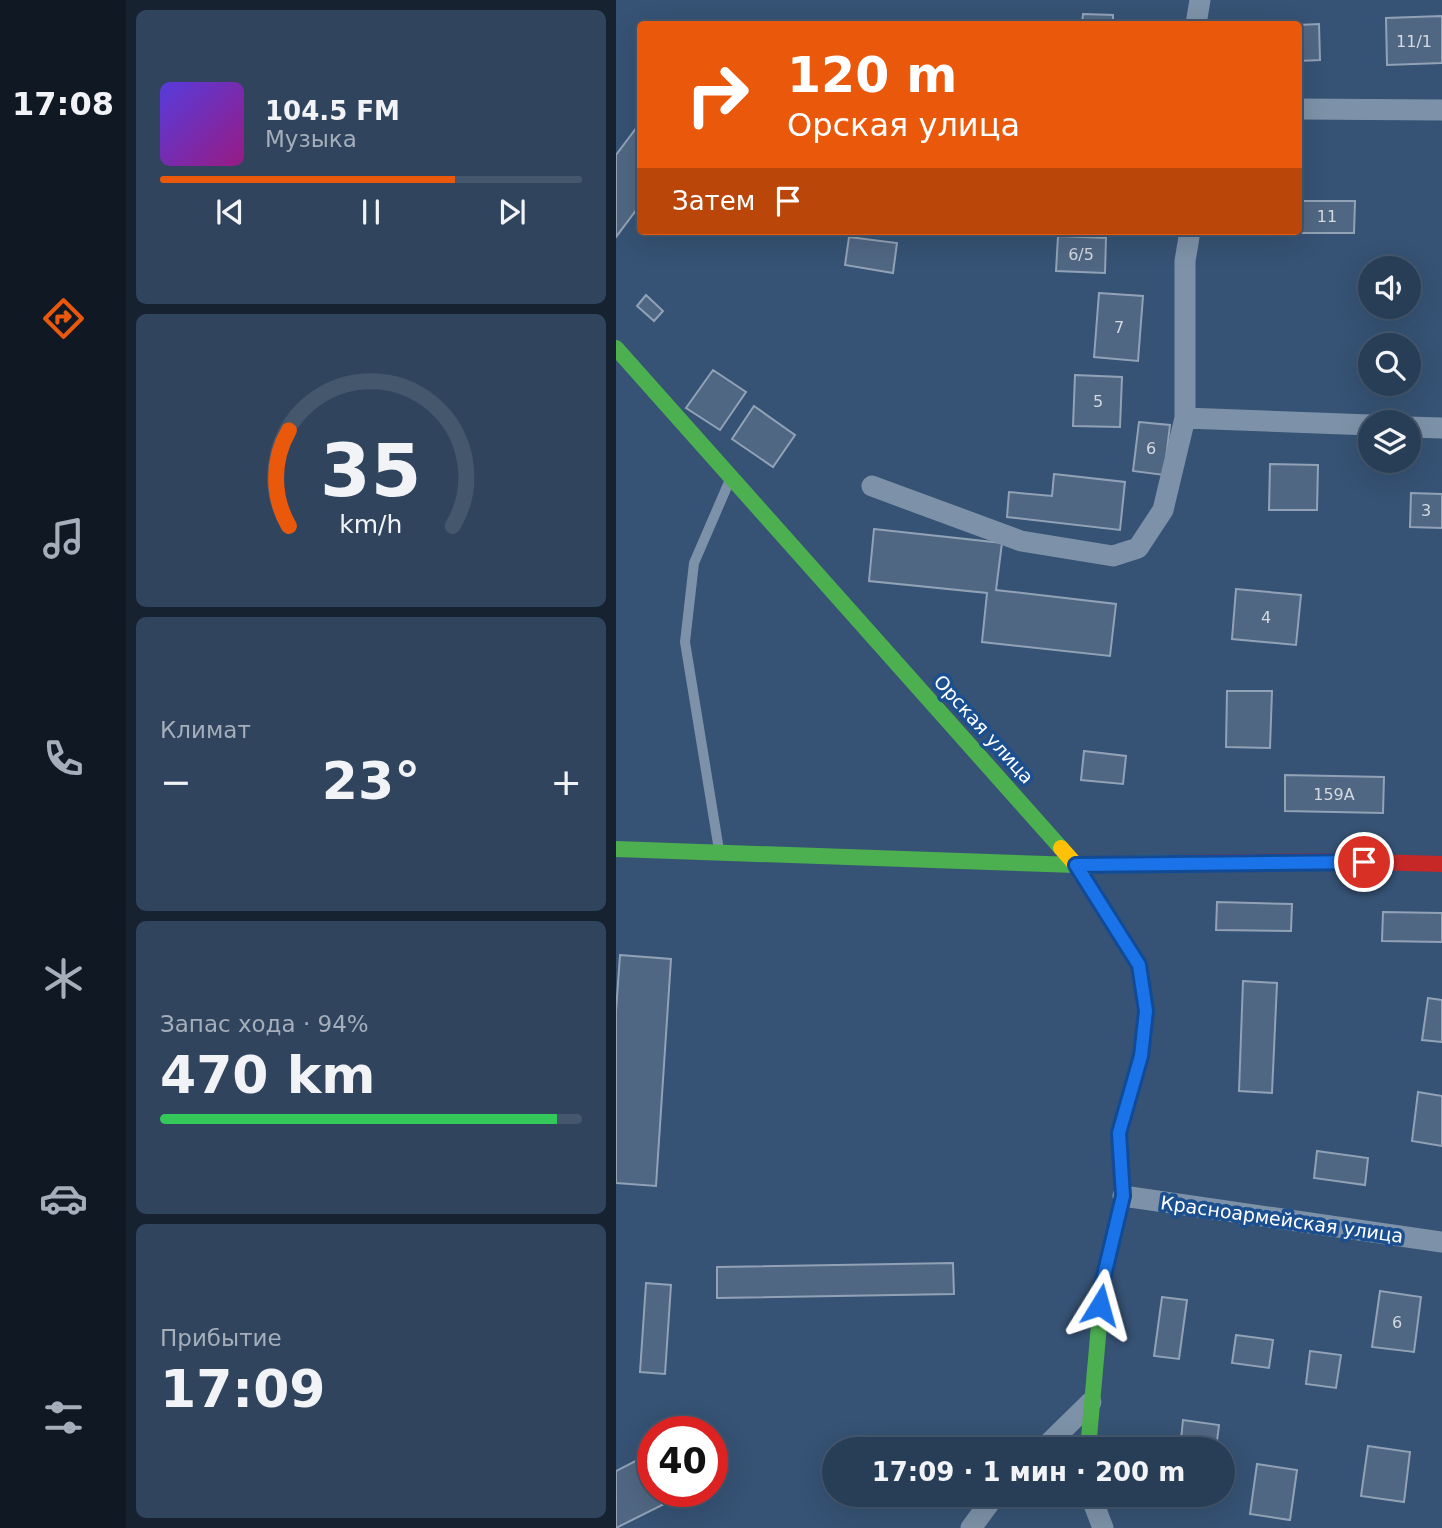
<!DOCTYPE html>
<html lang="ru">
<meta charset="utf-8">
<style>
:root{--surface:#283e57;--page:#30455d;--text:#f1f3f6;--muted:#a5aeba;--line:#44576d;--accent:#ea580c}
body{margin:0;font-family:"DejaVu Sans",sans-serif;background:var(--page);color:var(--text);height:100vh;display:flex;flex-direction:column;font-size:26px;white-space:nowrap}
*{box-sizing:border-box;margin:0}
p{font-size:23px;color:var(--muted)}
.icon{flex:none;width:38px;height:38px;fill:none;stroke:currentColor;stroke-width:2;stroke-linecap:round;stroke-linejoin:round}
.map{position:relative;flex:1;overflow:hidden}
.drawer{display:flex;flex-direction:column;gap:10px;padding:10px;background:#162230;width:490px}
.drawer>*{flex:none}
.guide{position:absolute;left:21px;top:21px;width:665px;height:214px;border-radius:7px;box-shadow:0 7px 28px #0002,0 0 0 2px var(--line);background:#ea580c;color:#fff;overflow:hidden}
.tools{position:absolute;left:742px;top:256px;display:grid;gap:14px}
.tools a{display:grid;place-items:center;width:63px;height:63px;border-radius:50%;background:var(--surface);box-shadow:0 7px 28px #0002,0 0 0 2px var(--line);font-size:35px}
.speed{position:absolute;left:21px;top:1416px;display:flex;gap:14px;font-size:35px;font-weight:700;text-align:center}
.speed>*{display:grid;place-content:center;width:91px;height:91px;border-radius:50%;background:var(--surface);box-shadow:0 7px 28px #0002,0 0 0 2px var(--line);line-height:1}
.speed .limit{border:10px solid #d22;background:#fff;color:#111}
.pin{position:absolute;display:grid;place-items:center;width:60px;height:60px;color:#fff;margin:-30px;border:4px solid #fff;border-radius:50%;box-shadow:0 2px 7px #0007}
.me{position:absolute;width:77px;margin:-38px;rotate:8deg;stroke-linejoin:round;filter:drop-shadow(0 0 5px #0008)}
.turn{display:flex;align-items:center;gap:24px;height:147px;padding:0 35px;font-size:32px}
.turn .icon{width:91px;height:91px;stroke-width:2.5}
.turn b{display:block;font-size:49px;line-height:60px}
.then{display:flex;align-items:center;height:66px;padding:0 35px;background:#0003;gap:14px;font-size:26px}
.big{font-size:52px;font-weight:600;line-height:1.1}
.drawer .card{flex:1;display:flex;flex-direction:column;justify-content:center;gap:10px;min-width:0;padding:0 24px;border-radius:10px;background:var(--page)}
.drawer .dial{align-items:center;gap:0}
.dial svg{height:182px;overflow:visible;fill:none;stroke:var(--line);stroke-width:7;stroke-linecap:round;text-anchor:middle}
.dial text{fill:var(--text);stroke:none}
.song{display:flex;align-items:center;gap:21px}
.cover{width:84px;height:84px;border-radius:10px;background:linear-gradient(135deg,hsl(250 70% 55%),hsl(310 70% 35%))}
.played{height:7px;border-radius:4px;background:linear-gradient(90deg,var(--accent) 70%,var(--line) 70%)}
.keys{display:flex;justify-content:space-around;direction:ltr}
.heat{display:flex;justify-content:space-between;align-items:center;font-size:38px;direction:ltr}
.charge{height:10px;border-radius:5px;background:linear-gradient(90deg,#34c759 94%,var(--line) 0)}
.trip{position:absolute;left:206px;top:1437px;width:413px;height:70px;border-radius:35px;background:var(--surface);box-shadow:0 7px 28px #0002,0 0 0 2px var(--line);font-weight:600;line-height:70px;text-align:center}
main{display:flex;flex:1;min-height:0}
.menu{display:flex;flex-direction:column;width:126px;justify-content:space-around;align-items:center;background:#101923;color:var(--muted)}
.menu .icon{width:49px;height:49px}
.menu .active{color:var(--accent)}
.menu b{font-size:32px;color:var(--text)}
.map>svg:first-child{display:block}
.building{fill:#506783;stroke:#92a2b6;stroke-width:2}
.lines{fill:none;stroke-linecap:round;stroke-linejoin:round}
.lane{stroke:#7d92a8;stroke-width:10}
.street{stroke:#7d92a8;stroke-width:21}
.fast{stroke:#4caf50;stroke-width:16}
.slow{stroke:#ffc107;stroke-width:16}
.jam{stroke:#c62828;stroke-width:16}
.route-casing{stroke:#114b97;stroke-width:18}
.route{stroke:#1a73e8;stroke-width:12}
.labels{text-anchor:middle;stroke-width:7;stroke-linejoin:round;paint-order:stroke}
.number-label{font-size:16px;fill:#d3d9e0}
.street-label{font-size:19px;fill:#fff;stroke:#1b4f8f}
</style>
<main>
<nav class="menu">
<b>17:08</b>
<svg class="icon active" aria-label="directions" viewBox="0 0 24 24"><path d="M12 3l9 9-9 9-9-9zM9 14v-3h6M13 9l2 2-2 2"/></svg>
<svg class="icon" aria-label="music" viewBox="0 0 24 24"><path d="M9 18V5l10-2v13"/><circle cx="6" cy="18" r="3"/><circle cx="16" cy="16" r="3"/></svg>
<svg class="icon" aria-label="phone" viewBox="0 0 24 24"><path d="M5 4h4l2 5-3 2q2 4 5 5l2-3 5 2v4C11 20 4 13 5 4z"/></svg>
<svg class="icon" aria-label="climate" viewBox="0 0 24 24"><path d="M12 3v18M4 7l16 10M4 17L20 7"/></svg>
<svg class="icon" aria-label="car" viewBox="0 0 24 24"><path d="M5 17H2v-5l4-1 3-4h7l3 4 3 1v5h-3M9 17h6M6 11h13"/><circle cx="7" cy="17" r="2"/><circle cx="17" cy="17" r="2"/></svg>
<svg class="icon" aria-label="filters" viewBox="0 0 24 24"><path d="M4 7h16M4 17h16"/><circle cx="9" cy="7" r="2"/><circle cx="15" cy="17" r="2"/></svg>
</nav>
<section class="drawer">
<div class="card">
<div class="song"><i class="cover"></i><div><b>104.5 FM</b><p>Музыка</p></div></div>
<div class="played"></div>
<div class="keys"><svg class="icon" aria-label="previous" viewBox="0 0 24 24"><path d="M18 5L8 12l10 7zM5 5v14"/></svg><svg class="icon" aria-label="pause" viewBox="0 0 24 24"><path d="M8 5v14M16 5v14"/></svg><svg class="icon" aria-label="next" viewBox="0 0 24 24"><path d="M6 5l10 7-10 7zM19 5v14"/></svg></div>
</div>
<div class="card dial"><svg viewBox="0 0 100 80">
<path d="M14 69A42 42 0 1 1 86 69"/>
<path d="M14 69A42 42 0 0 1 14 27" stroke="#ea580c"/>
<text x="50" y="56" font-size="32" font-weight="700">35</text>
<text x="50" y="72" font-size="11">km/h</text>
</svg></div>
<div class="card"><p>Климат</p>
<div class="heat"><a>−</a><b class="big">23°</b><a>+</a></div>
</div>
<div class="card"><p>Запас хода · 94%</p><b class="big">470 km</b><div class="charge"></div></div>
<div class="card"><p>Прибытие</p><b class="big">17:09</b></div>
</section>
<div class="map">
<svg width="826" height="1528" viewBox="0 0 826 1528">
<rect width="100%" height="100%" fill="#365274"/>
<path class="building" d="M467,14L497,15V24H466Z
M826,16V63L771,65L770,18Z
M703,24L704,60L682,61V25Z
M24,123V205L0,237V155Z
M682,201H739L738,233H678L682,231Z
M442,236L490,238L489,273L440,271Z
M233,237L281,243L277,273L229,265Z
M483,293L527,296L522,361L478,357Z
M30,295L47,311L38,321L21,306Z
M97,370L130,392L104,430L70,408Z
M459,375L506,377L504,427L457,426Z
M138,406L179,435L157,467L116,439Z
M523,422L554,425L548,475L517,471Z
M654,464L702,465L701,510H653Z
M438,474L509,482L504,530L391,517L393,492L436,496Z
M795,493L826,494V528L794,527Z
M258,529L386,543L380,590L500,604L494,656L366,642L371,593L253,581Z
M620,589L685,595L680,645L616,639Z
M611,691H656L654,748L610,747Z
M468,751L510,756L507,784L465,780Z
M669,775L768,777L767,813L669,811Z
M601,902L676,904L675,931L600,930Z
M767,912L826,913V942L766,941Z
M4,955L55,959L40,1186L0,1183V1011Z
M627,981L661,983L656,1093L623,1091Z
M812,998L826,1000V1042L806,1040Z
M802,1092L826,1096V1146L796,1141Z
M701,1151L752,1158L749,1185L698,1178Z
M337,1263L338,1294L101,1298V1267Z
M30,1283L55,1285L49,1374L24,1372Z
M764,1291L805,1297L798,1352L756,1347Z
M546,1297L571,1300L563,1359L538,1356Z
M620,1335L657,1340L653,1368L616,1363Z
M694,1351L725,1355L720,1388L690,1384Z
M567,1420L603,1425L600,1449H564Z
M752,1446L794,1452L788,1502L745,1496Z
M37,1452V1491H74L0,1528V1471Z
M641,1464L681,1470L674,1520L634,1514Z"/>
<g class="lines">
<path class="lane" d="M103,850L69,642L78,563L113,482"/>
<path class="street" d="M580,24L584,0
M682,109L826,110
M569,418L754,425
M793,427L826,428
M256,486L405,541L497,556L522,548L547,510L569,418V261L574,231
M507,1196L826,1242
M427,1449L475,1402
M474,1494L487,1528
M355,1528L380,1494"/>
<path class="fast" d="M0,348L445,848
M0,849L460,865L564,863
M472,1449L487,1280L507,1196L504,1142"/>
<path class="slow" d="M445,848L460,865L523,965L530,1011L525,1056L503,1133L504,1142"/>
<path class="jam" d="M564,863L723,861L826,864"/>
</g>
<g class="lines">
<defs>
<path id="route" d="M484,1305L487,1280L507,1196L503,1133L525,1056L530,1011L523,965L460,865L748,862"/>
</defs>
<use href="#route" class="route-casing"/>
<use href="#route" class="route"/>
</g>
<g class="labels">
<g class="number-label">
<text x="798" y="47">11/1</text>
<text x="711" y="222">11</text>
<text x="465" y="260">6/5</text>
<text x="503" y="333">7</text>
<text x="482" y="407">5</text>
<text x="535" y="454">6</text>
<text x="810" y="516">3</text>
<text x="650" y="623">4</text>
<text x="718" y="800">159А</text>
<text x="781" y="1328">6</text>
</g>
<g class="street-label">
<text transform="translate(368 729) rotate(48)" y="7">Орская улица</text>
<text transform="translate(666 1219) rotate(8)" y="7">Красноармейская улица</text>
</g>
</g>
</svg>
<div class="tools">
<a><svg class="icon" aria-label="sound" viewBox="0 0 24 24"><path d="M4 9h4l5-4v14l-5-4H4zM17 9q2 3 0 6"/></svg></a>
<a><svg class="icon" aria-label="search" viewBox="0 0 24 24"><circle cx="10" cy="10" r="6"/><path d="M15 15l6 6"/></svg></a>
<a><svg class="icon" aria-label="layers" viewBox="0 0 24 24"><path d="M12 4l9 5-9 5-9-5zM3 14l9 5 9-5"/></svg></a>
</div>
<div class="speed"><div class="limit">40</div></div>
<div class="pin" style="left:748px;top:862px;background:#d93025"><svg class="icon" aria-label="arrive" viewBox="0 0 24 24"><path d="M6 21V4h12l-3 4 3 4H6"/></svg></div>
<svg class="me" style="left:484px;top:1305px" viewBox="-20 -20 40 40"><path d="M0-17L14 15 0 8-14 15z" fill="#1a73e8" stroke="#fff" stroke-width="4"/></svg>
<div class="trip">17:09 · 1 мин · 200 m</div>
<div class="guide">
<div class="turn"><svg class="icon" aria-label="right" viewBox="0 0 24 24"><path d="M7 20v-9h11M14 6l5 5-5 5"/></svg><div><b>120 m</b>Орская улица</div></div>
<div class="then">Затем<svg class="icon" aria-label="arrive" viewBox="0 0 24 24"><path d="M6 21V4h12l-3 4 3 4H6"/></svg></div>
</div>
</div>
</main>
